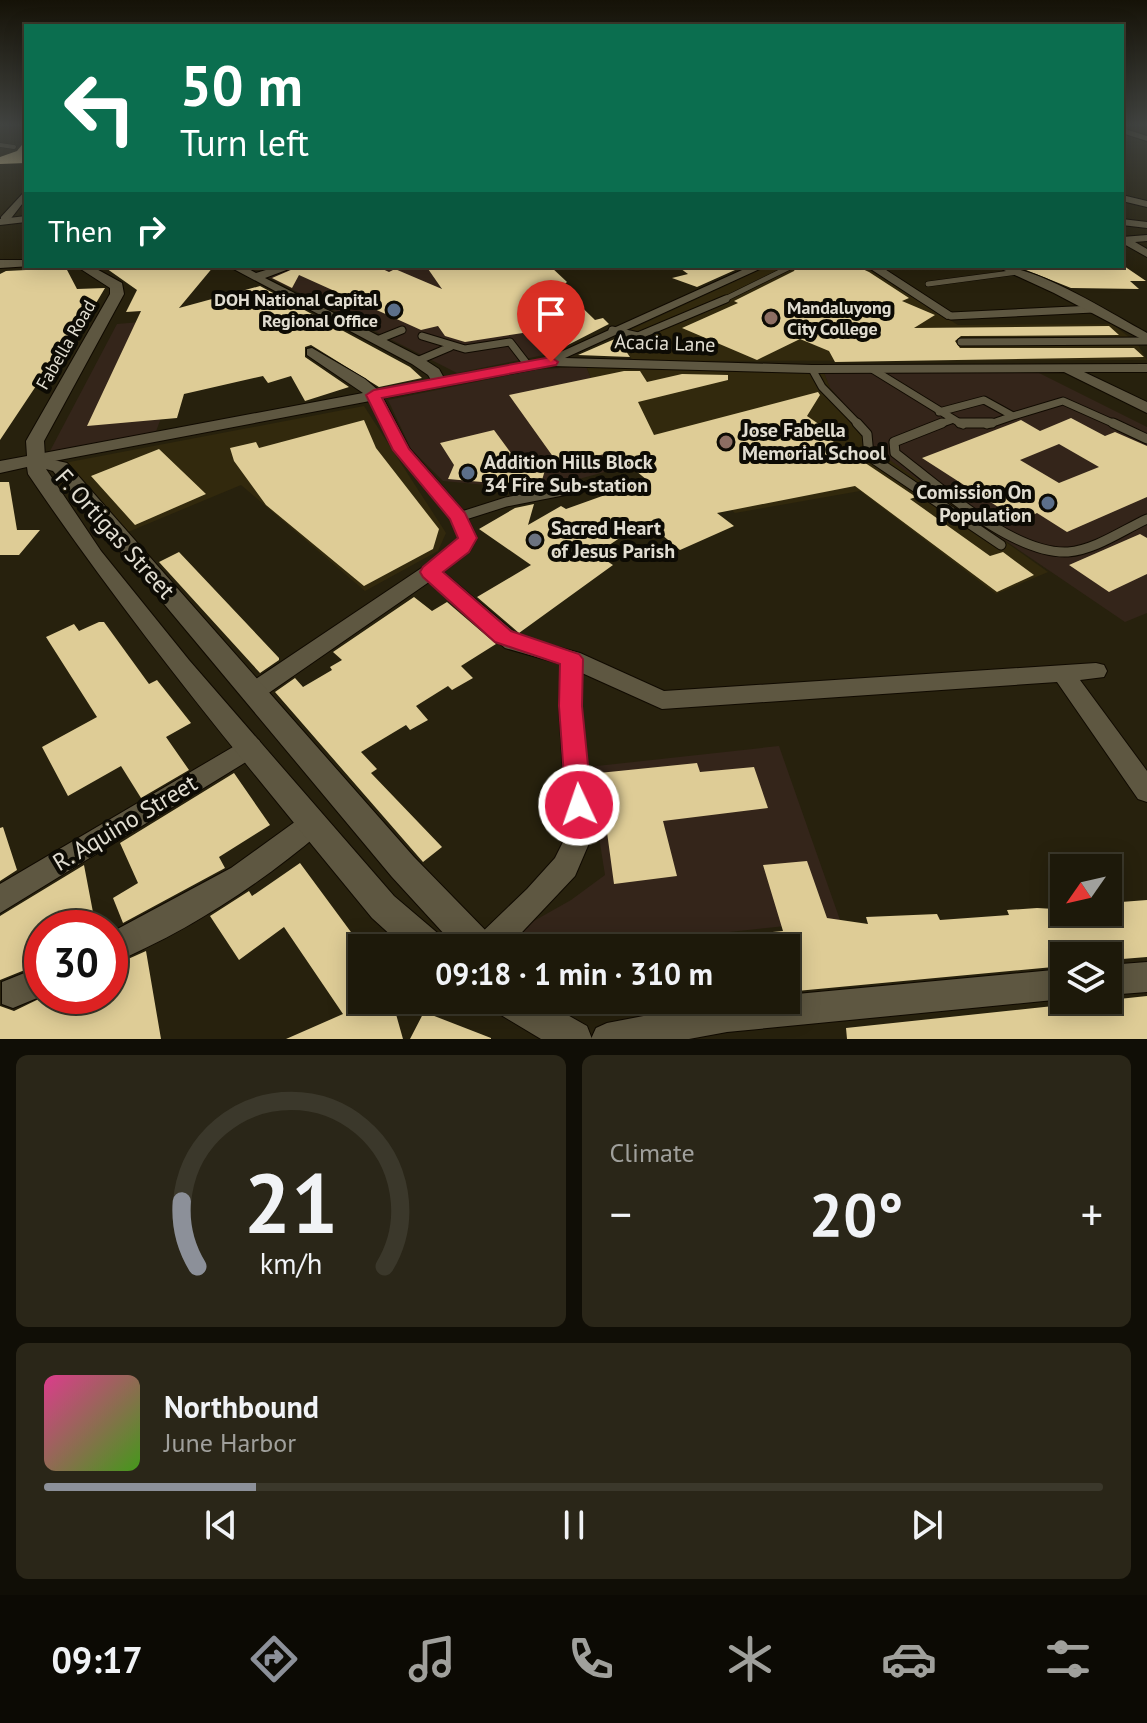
<!DOCTYPE html>
<meta charset="utf-8">
<style>
:root{--surface:#1d190a;--page:#2a2618;--text:#f1f3f6;--muted:#a0a09c;--line:#3b382b;--accent:#8c9099}
body{margin:0;font-family:"PT Sans",sans-serif;background:var(--page);color:var(--text);height:100vh;display:flex;flex-direction:column;font-size:30px;white-space:nowrap}
*{box-sizing:border-box;margin:0}
p{font-size:26px;color:var(--muted)}
.icon{flex:none;width:44px;height:44px;fill:none;stroke:currentColor;stroke-width:2;stroke-linecap:round;stroke-linejoin:round}
.map{position:relative;height:1039px;overflow:hidden}
.drawer{display:flex;flex-direction:column;gap:16px;padding:16px;background:#100e06;flex:1}
.drawer>*{flex:none}
.banner{position:absolute;left:24px;top:24px;width:1100px;height:244px;border-radius:0px;box-shadow:0 4px 20px #0003,0 0 0 2px var(--line);background:#0b6e4f;color:#fff;overflow:hidden}
.needle{width:52px;rotate:236deg}
.controls{position:absolute;left:1050px;top:854px;display:grid;gap:16px}
.controls a{display:grid;place-items:center;width:72px;height:72px;border-radius:0px;background:var(--surface);box-shadow:0 4px 20px #0003,0 0 0 2px var(--line);font-size:40px}
.speed{position:absolute;left:24px;top:910px;display:flex;gap:16px;font-size:40px;font-weight:700;text-align:center}
.speed>*{display:grid;place-content:center;width:104px;height:104px;border-radius:50%;background:var(--surface);box-shadow:0 4px 20px #0003,0 0 0 2px var(--line);line-height:1}
.speed .limit{border:12px solid #d22;background:#fff;color:#111}
.pin{position:absolute;display:grid;place-items:center;width:68px;height:68px;color:#fff;margin:-82px -34px;border-radius:50% 50% 50% 0;rotate:-45deg;box-shadow:0 0 8px #0007}
.pin .icon{rotate:45deg}
.me{position:absolute;width:88px;margin:-44px;rotate:357deg;stroke-linejoin:round;filter:drop-shadow(0 0 6px #0008)}
.turn{display:flex;align-items:center;gap:28px;height:168px;padding:0 24px;font-size:36px}
.turn .icon{width:104px;height:104px;stroke-width:2.5}
.turn b{display:block;font-size:56px;line-height:68px}
.then{display:flex;align-items:center;height:76px;padding:0 24px;background:#0003;gap:16px;font-size:30px}
.big{font-size:60px;font-weight:600;line-height:1.1}
.drawer .tile{flex:1;display:flex;flex-direction:column;justify-content:center;gap:12px;min-width:0;padding:0 28px;border-radius:12px;background:var(--page)}
.drawer .dial{align-items:center;gap:0}
.dial svg{height:208px;overflow:visible;fill:none;stroke:var(--line);stroke-width:7;stroke-linecap:round;text-anchor:middle}
.dial text{fill:var(--text);stroke:none}
.song{display:flex;align-items:center;gap:24px}
.cover{width:96px;height:96px;border-radius:12px;background:linear-gradient(135deg,hsl(330 70% 55%),hsl(100 70% 35%))}
.played{height:8px;border-radius:4px;background:linear-gradient(90deg,var(--accent) 20%,var(--line) 20%)}
.keys{display:flex;justify-content:space-around;direction:ltr}
.heat{display:flex;justify-content:space-between;align-items:center;font-size:44px;direction:ltr}
.drawer .tiles{flex:1;display:grid;gap:16px;grid-template-columns:1fr 1fr}
.tile:last-child{grid-column:span 2}
.trip{position:absolute;left:348px;top:934px;width:452px;height:80px;border-radius:0px;background:var(--surface);box-shadow:0 4px 20px #0003,0 0 0 2px var(--line);font-weight:600;line-height:80px;text-align:center}
.menu{display:flex;height:128px;justify-content:space-around;align-items:center;background:#0c0a04;color:var(--muted)}
.menu .icon{width:56px;height:56px}
.menu .selected{color:var(--accent)}
.menu b{font-size:36px;color:var(--text)}
.map>svg:first-child{display:block}
.commercial{fill:#34251a}
.built{fill:#32290d}
.building{fill:#decc96;fill-rule:evenodd}
.lines{fill:none;stroke-linecap:round;stroke-linejoin:round}
.lane-far3-casing{stroke:#100a00;stroke-width:5}
.lane-far2-casing{stroke:#100a00;stroke-width:6}
.lane-far1-casing{stroke:#100a00;stroke-width:9}
.lane-casing{stroke:#100a00;stroke-width:11}
.street-casing{stroke:#100a00;stroke-width:2}
.secondary-casing{stroke:#100a00;stroke-width:2}
.lane-far3{stroke:#5e5741;stroke-width:4}
.lane-far2{stroke:#5e5741;stroke-width:5}
.lane-far1{stroke:#5e5741;stroke-width:7}
.lane{stroke:#5e5741;stroke-width:9}
.street{fill:#5e5741;fill-rule:evenodd}
.secondary{fill:#5e5741;fill-rule:evenodd}
.route{fill:#e11d48;stroke:#92132f;stroke-width:2}
.service-dot{fill:#5c6f8a;stroke:#0d0b04;stroke-width:3}
.education-dot{fill:#8d6e63;stroke:#0d0b04;stroke-width:3}
.worship-dot{fill:#6b7280;stroke:#0d0b04;stroke-width:3}
.labels{text-anchor:middle;stroke-width:8;stroke-linejoin:round;paint-order:stroke}
.far-poi-label{font-size:18px;font-weight:bold;fill:#e1ddd1;stroke:#0d0b04;text-anchor:end}
.far-street-label{font-size:18px;fill:#e1ddd1;stroke:#0d0b04}
.street-label{font-size:20px;fill:#e1ddd1;stroke:#0d0b04}
.poi-label{font-size:20px;font-weight:bold;fill:#e1ddd1;stroke:#0d0b04;text-anchor:start}
.near-street-label{font-size:24px;fill:#e1ddd1;stroke:#0d0b04}
</style>
<div class="map">
<svg width="1147" height="1039" viewBox="0 0 1147 1039">
<rect width="100%" height="100%" fill="#27210d"/>
<path class="commercial" d="M300,266H482L553,353L457,373L268,277Z
M199,317L155,434L50,451L117,324Z
M586,366L627,466L538,490L443,481L411,449L388,400L534,370Z
M1035,371L1147,427V613L1125,622L894,465L873,448L871,435L830,388L824,373Z
M779,746L840,920L582,948H533L518,930L571,900L605,875L588,767Z"/>
<path class="built" d="M769,266H863L958,325L1112,324L1137,343L1147,360L633,361L617,336Z
M586,366L824,373L830,388L871,435L873,448L1048,572L996,594L860,491L735,513L667,455L627,466Z
M364,406L446,533L438,551L365,591L241,485L128,532L64,463Z"/>
<path class="building" d="M26,140V163L0,164V157L17,151Z
M103,266H214L179,308L260,286L410,367L422,378L379,387L311,345L305,347V357L349,387L305,401L291,376L268,383L263,376L184,394L177,418L87,426L141,311L126,312L137,290Z
M300,266H376L389,272L395,269L442,289L426,266H550L567,282L561,287L595,320L603,318L609,324L564,347L549,329L465,342L445,336L438,326L421,330L299,275L292,288L272,278Z
M677,266H744L697,287L672,278L688,274Z
M797,266H856L869,272L909,298L902,301L935,315L914,328L1109,326L1119,335L961,336L955,341L960,348H1134L1144,357L835,362L829,351L800,339L757,360L682,328L738,303L734,301L794,271Z
M1016,266H1124L1146,281H1130L1139,289L1071,288Z
M66,268L77,289L105,288L83,325L76,326L0,440V274L6,271Z
M617,338L630,357L578,355Z
M624,371H640L647,382L682,374L728,375V380L638,402L654,435L818,392L820,395L807,416L839,438L831,440L916,497L910,499L990,556L1003,552L1034,575L997,592L855,486L717,513L734,526L680,550L655,529L633,538L627,533L596,554L613,565L519,633L477,597L531,565L479,529L515,508L534,504L528,525L561,506L566,509L647,480L613,452L559,465L509,395Z
M1071,418L1105,436L1115,432L1147,446V497L1067,532L1037,513L1020,521L922,458L1021,420L1040,431ZM1059,444L1099,467L1059,483L1020,460Z
M364,420L376,448L439,529L433,549L364,586L266,505L234,461L230,448L256,442L259,448Z
M494,430L522,468L545,470L540,487L448,479L454,465L440,443Z
M159,449L206,494L135,525L91,476Z
M0,482H9L17,530H40L19,555H0Z
M1140,534L1147,538V574L1109,592L1069,565Z
M179,552L279,658V660L260,673L159,562Z
M414,597L432,611L447,602L496,644L461,666L473,678L452,690L448,686L416,706L428,720L410,730L406,725L361,752L377,769L371,773L442,847L423,862L275,692L295,678L303,687L332,670L330,667L342,660L333,652Z
M99,622H104L149,684L157,680L191,723L166,737L189,770L141,798L121,766L68,796L42,747L97,717L46,637L74,624L79,631Z
M697,763L700,772L754,767L768,808L663,821L677,876L614,884L599,773Z
M234,773L270,825L219,857L225,868L123,923L113,898L138,883L120,843Z
M3,827L17,870L0,881V828Z
M807,861L827,918L868,924L866,917L937,914L940,920L1009,915L1007,910L1037,908L1108,912V903L1147,900V957L1110,960L1108,956H1064V966L786,992V948H727V936L783,931L763,865Z
M300,863L362,947V1000H392L403,1039H286L343,1014L284,927L239,960L210,916L249,891L252,896Z
M84,865L96,928H42V963L0,980V916Z
M146,951L161,1039H0V1006L14,1011L45,996H110V967Z
M1147,996V1039H847L846,1028Z
M562,1000H610V1010L574,1015L563,1009Z
M611,1000H659L660,1010L613,1016Z
M424,1012L491,1038V1039H410Z"/>
<g class="lines">
<defs>
<path id="lane-far3" d="M0,145L14,147"/>
<path id="lane-far2" d="M928,284L1018,272
M721,301L792,266"/>
<path id="lane-far1" d="M951,316L1093,309
M612,330L638,336L726,299
M422,336L465,349L510,342L527,364
M377,340L402,330
M961,342L1147,341
M417,361L450,347
M812,369L822,387L859,425
M872,369L963,425
M939,412L984,400L1013,416L1063,401L1117,425
M937,425L951,420
M987,425L1013,416"/>
<path id="lane" d="M857,423L867,434L869,456L1001,545
M942,423L894,442L895,453C937,485 1013,555 1068,552C1095,550 1123,530 1147,519
M960,423H992
M1113,423L1147,439
M459,517L506,502L603,483"/>
<path id="street" d="M1122,128L1147,136V141L1122,133Z
M26,190V199L9,221H1V217Z
M1122,195L1147,201V207L1122,201Z
M1122,219L1147,222V228L1122,225Z
M1147,235V241L1135,242L1147,249V257L1122,243V237Z
M228,266H243L256,273L279,266H297L265,278L422,358L439,369L444,378L545,359L751,266H766L565,358L812,365L1147,364V372H1084L1147,402V413L1064,372L812,373L551,366L383,398L409,448L465,513L477,538L469,552L443,572L520,637L580,653L664,691L1096,663L1104,665L1107,671L1104,677L1080,680L1147,771V802L1138,799L1057,682L662,709L582,673L581,706L593,834L575,876L507,948H471L476,938L527,889L555,858L567,834L559,706L561,664L505,648L429,582L260,699L252,702L244,699L241,693L244,687L423,567L455,544L459,538L451,518L394,450L370,401L33,465L25,460L33,455L363,393L307,355V349L312,348L365,379L378,390L431,380L428,375L412,364Z
M866,266H880L957,316L947,319Z
M995,266C1038,266 1108,312 1147,333V342L1054,293Z
M250,737L259,740L262,747L259,754L0,913V884Z
M312,812L321,816L325,824L321,832C259,885 185,933 110,964V933L231,868L303,816Z
M1147,962V992L1108,995V965Z
M42,966V996L13,1008L2,1004V982Z
M1064,969V999L727,1032L689,1039H591L596,1028L607,1023L727,1000H786V995Z"/>
<path id="secondary" d="M26,216V222L0,225V219Z
M0,260H26V266H31L0,268Z
M76,266H91L122,283L124,294L44,441L45,458L67,463L414,857L491,936L495,948H457L392,877L53,471L46,469L101,551L189,660L394,896L441,936L445,948H405L372,918C253,773 133,629 28,474L27,467L0,473V461L27,456L26,441L110,294V288Z
M491,1000H541L587,1026L592,1039H541L496,1012Z"/>
</defs>
<use href="#lane-far3" class="lane-far3-casing"/>
<use href="#lane-far2" class="lane-far2-casing"/>
<use href="#lane-far1" class="lane-far1-casing"/>
<use href="#lane" class="lane-casing"/>
<use href="#street" class="street-casing"/>
<use href="#secondary" class="secondary-casing"/>
<use href="#lane-far3" class="lane-far3"/>
<use href="#lane-far2" class="lane-far2"/>
<use href="#lane-far1" class="lane-far1"/>
<use href="#lane" class="lane"/>
<use href="#street" class="street"/>
<use href="#secondary" class="secondary"/>
</g>
<linearGradient id="sky" x2="0" y2="1"><stop stop-color="#151207"/><stop offset="0.46" stop-color="#414340"/><stop offset="1" stop-color="#414340" stop-opacity="0"/></linearGradient>
<rect width="1147" height="271" fill="url(#sky)"/>
<path class="route" d="M551,357L558,362L556,365L382,398L409,449L465,513L477,538L469,552L443,572L511,631L579,654L583,659L582,706L592,805L588,813L579,816L570,813L566,805L559,706L560,664L495,642L423,577L420,572L423,567L458,538L450,519L393,450L366,395L374,390Z"/>
<g class="service-dot">
<circle cx="394" cy="310" r="8"/>
<circle cx="468" cy="473" r="8"/>
<circle cx="1048" cy="503" r="8"/>
</g>
<g class="education-dot">
<circle cx="771" cy="318" r="8"/>
<circle cx="726" cy="442" r="8"/>
</g>
<circle class="worship-dot" cx="535" cy="540" r="8"/>
<g class="labels">
<g class="far-poi-label">
<text x="378" y="306">DOH National Capital<tspan x="378" dy="21">Regional Office</tspan></text>
<text x="787" y="314" text-anchor="start">Mandaluyong<tspan x="787" dy="21">City College</tspan></text>
</g>
<g class="far-street-label">
<text transform="translate(66 345) rotate(-60)" y="6">Fabella Road</text>
</g>
<g class="street-label">
<text transform="translate(665 343) rotate(2)" y="7">Acacia Lane</text>
</g>
<g class="poi-label">
<text x="742" y="437">Jose Fabella<tspan x="742" dy="23">Memorial School</tspan></text>
<text x="484" y="469">Addition Hills Block<tspan x="484" dy="23">34 Fire Sub-station</tspan></text>
<text x="1032" y="499" text-anchor="end">Comission On<tspan x="1032" dy="23">Population</tspan></text>
<text x="551" y="535">Sacred Heart<tspan x="551" dy="23">of Jesus Parish</tspan></text>
</g>
<g class="near-street-label">
<text transform="translate(115 534) rotate(48)" y="8">F. Ortigas Street</text>
<text transform="translate(125 823) rotate(-31)" y="8">R. Aquino Street</text>
</g>
</g>
</svg>
<div class="controls">
<a><svg class="needle" viewBox="-14 -14 28 28"><path d="M0-13l5 13h-10z" fill="#e53935"/><path d="M0 13l5-13h-10z" fill="#a0a09c"/></svg></a>
<a><svg class="icon" aria-label="layers" viewBox="0 0 24 24"><path d="M12 4l9 5-9 5-9-5zM3 14l9 5 9-5"/></svg></a>
</div>
<div class="speed"><div class="limit">30</div></div>
<div class="pin" style="left:551px;top:362px;background:#d93025"><svg class="icon" aria-label="arrive" viewBox="0 0 24 24"><path d="M6 21V4h12l-3 4 3 4H6"/></svg></div>
<svg class="me" style="left:579px;top:805px" viewBox="-20 -20 40 40"><circle r="17" fill="#e11d48" stroke="#fff" stroke-width="3"/><path d="M0-11L8 9 0 5-8 9z" fill="#fff"/></svg>
<div class="trip">09:18 · 1 min · 310 m</div>
<div class="banner">
<div class="turn"><svg class="icon" aria-label="left" viewBox="0 0 24 24"><path d="M17 20v-9H6M10 6l-5 5 5 5"/></svg><div><b>50 m</b>Turn left</div></div>
<div class="then">Then<svg class="icon" aria-label="right" viewBox="0 0 24 24"><path d="M7 20v-9h11M14 6l5 5-5 5"/></svg></div>
</div>
</div>
<section class="drawer">
<div class="tiles">
<div class="tile dial"><svg viewBox="0 0 100 80">
<path d="M14 69A42 42 0 1 1 86 69"/>
<path d="M14 69A42 42 0 0 1 8 44" stroke="#8c9099"/>
<text x="50" y="56" font-size="32" font-weight="700">21</text>
<text x="50" y="72" font-size="11">km/h</text>
</svg></div>
<div class="tile"><p>Climate</p>
<div class="heat"><a>−</a><b class="big">20°</b><a>+</a></div>
</div>
<div class="tile">
<div class="song"><i class="cover"></i><div><b>Northbound</b><p>June Harbor</p></div></div>
<div class="played"></div>
<div class="keys"><svg class="icon" aria-label="previous" viewBox="0 0 24 24"><path d="M18 5L8 12l10 7zM5 5v14"/></svg><svg class="icon" aria-label="pause" viewBox="0 0 24 24"><path d="M8 5v14M16 5v14"/></svg><svg class="icon" aria-label="next" viewBox="0 0 24 24"><path d="M6 5l10 7-10 7zM19 5v14"/></svg></div>
</div>
</div>
</section>
<nav class="menu">
<b>09:17</b>
<svg class="icon selected" aria-label="directions" viewBox="0 0 24 24"><path d="M12 3l9 9-9 9-9-9zM9 14v-3h6M13 9l2 2-2 2"/></svg>
<svg class="icon" aria-label="music" viewBox="0 0 24 24"><path d="M9 18V5l10-2v13"/><circle cx="6" cy="18" r="3"/><circle cx="16" cy="16" r="3"/></svg>
<svg class="icon" aria-label="phone" viewBox="0 0 24 24"><path d="M5 4h4l2 5-3 2q2 4 5 5l2-3 5 2v4C11 20 4 13 5 4z"/></svg>
<svg class="icon" aria-label="climate" viewBox="0 0 24 24"><path d="M12 3v18M4 7l16 10M4 17L20 7"/></svg>
<svg class="icon" aria-label="car" viewBox="0 0 24 24"><path d="M5 17H2v-5l4-1 3-4h7l3 4 3 1v5h-3M9 17h6M6 11h13"/><circle cx="7" cy="17" r="2"/><circle cx="17" cy="17" r="2"/></svg>
<svg class="icon" aria-label="filters" viewBox="0 0 24 24"><path d="M4 7h16M4 17h16"/><circle cx="9" cy="7" r="2"/><circle cx="15" cy="17" r="2"/></svg>
</nav>
